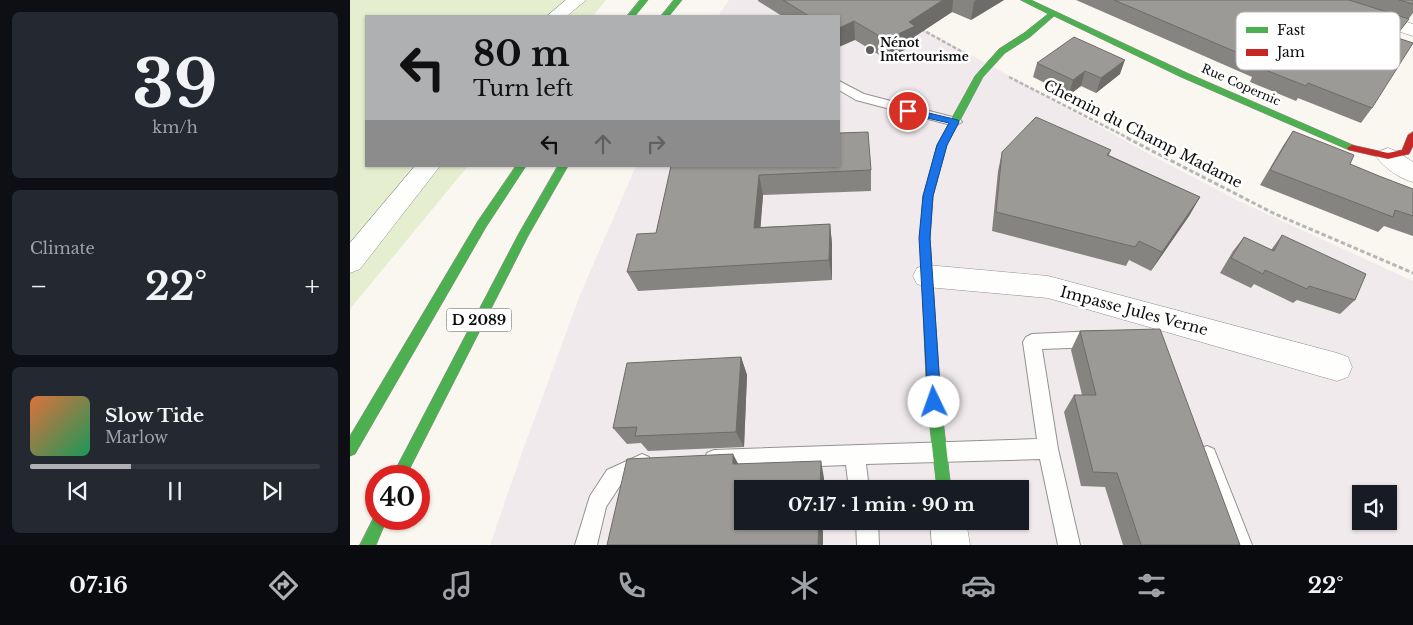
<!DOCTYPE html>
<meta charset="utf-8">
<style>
:root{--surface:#171b24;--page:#242831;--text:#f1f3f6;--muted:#9ea1a6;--line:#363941;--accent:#afb0b1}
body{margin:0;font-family:"Libre Baskerville",serif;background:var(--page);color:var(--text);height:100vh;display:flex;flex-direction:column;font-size:19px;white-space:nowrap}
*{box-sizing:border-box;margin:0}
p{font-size:16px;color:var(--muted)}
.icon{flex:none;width:28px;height:28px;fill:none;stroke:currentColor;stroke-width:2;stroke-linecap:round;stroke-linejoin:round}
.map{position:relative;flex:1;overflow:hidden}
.details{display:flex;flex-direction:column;gap:12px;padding:12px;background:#0d0f14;width:350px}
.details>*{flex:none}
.guide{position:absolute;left:15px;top:15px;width:475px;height:152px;border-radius:0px;box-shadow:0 1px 4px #0004;background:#afb0b1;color:#111;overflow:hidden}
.controls{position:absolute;left:1002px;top:485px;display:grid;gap:10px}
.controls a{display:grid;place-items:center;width:45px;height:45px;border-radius:0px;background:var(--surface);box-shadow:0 1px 4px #0004;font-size:25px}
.speed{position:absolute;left:15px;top:465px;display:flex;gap:10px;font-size:25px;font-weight:700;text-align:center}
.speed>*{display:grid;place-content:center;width:65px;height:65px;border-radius:50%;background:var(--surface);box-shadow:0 1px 4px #0004;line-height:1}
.speed .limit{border:8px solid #d22;background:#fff;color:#111}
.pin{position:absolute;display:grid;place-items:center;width:42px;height:42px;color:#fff;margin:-21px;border:2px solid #fff;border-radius:50%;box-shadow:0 1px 5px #0007}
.me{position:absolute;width:55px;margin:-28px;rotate:357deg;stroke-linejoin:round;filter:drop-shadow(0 0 4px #0008)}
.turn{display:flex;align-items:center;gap:18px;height:105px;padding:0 25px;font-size:22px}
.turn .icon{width:65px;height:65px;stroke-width:2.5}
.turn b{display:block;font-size:35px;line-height:42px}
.lanes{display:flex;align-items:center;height:48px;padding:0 25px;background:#0003;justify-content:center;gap:25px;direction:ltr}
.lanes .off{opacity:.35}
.big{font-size:38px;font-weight:700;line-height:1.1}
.details .card{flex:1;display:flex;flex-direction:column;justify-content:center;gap:8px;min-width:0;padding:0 18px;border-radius:8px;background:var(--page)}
.details .dial{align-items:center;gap:0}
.dial b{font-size:65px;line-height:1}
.song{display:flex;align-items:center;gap:15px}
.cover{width:60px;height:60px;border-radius:8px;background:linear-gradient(135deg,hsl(20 70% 55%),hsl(150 70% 35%))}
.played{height:5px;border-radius:2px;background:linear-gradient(90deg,var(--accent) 35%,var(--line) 35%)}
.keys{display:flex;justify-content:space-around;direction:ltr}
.heat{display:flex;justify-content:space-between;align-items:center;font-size:28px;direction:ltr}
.trip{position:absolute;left:384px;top:480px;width:295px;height:50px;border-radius:0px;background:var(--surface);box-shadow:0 1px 4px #0004;font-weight:700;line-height:50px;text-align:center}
.dock{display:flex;height:80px;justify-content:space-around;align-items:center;background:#090b0e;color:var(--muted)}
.dock .icon{width:35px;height:35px}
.dock .on{color:var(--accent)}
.dock b{font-size:22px;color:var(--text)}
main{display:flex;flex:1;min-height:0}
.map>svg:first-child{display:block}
.industrial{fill:#f1eaed;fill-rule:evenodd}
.green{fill:#e5efd0}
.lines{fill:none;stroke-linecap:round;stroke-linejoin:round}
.lane-casing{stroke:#93928f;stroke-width:2}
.street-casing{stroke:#93928f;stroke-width:1}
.fast-casing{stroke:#8a8885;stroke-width:1}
.jam-casing{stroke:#8a8885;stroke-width:1}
.path-far1{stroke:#b7b6b5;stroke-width:2.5;stroke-dasharray:4 2;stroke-linecap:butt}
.path{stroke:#b7b6b5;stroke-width:3;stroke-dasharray:4.5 2.5;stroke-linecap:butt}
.lane{fill:#fefefd;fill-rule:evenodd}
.street{fill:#fefefd;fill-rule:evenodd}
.fast{fill:#4caf50;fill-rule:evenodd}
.jam{fill:#c62828;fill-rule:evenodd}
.wall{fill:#868481}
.shaded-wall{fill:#6d6c69}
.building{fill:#9c9a96;stroke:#6d6c69}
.route{fill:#1a73e8;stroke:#114b97}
.poi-dot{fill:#5f5e5c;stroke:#fff;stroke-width:2}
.labels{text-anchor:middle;stroke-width:5;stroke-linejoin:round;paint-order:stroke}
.far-poi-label{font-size:12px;font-weight:bold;fill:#0c0c0c;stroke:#fff;text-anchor:start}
.far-street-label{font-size:12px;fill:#0c0c0c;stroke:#fff}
.shield{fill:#fff;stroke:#555;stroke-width:1}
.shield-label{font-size:14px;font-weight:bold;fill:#0c0c0c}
.street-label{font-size:15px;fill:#0c0c0c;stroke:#fff}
.key{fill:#fff;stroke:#b6b6b6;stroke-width:1}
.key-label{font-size:14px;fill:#0c0c0c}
</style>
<main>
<section class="details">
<div class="card dial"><b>39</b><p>km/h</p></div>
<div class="card"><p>Climate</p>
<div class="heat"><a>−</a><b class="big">22°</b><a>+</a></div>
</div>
<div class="card">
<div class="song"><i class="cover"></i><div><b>Slow Tide</b><p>Marlow</p></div></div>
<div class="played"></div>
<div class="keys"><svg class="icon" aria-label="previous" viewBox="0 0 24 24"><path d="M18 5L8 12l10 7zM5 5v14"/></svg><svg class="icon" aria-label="pause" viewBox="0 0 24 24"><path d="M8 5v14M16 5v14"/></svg><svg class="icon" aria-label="next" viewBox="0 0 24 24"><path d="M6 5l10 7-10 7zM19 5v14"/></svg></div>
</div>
</section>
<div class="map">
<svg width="1063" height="545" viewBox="0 0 1063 545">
<rect width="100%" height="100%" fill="#faf7f0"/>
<path class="industrial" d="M379,0H516L642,66L799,154L889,201L1063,281V545H140L174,447L230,295L286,166H489V16H368ZM392,489H670V521H392ZM1011,494H1039V521H1011Z"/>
<path class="green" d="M0,0H256L243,16H16V166H118L0,309Z"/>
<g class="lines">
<defs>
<path id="lane" d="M489,81L514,94L610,119L612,122L605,126L506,100L489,90Z
M746,331L752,334L755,339L752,344L746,347L692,349L708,449L730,545H708L690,459L516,464L519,489H499L496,465L364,470L357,467L354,460L357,453L364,450L687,439L673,342L676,337L682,334Z
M857,446L864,449L902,545H880L847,456L850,449Z
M292,454L299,457L302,464L299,471L271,484L256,507L247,545H225L240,496L257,470Z
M506,521H528L529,545H507Z"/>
<path id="street" d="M216,0H236L217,16H197Z
M960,0H987L1063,24V36L963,4Z
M1038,148L1046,151L1063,162V182C1050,179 1034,168 1026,156L1030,151Z
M65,166H90L10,269L0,273V243Z
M577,265L698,276L987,353L998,357L1002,367L998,377L987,381L698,298L577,287L567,284L563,276L567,268Z
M580,521H616L620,545H582Z"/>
<path id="fast" d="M290,0H298L285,16H277Z
M324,0H332L319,16H311Z
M671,0H681L837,73L1005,146L1007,148L1005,150H999L831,77L704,16L680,37L655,53L633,77L597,145L583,196L580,238L591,402L601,489H587L577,402L570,238L573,196L587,145L625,76L649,49L674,33L698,14Z
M166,166H176L136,227L5,454L0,456V436L128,221Z
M208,166H218L178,236L56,476H42L168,235Z
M26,513V519H37L26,545H10Z"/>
<path id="jam" d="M1063,132V146L1059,154L1038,159L999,150L997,148L1002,145L1038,153L1052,150L1058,135Z"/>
</defs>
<use href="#lane" class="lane-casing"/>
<use href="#street" class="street-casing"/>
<use href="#fast" class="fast-casing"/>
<use href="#jam" class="jam-casing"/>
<path class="path-far1" d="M571,29L618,55
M659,77L780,139"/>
<path class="path" d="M777,138L923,213L1063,273"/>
<use href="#lane" class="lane"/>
<use href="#street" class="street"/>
<use href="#fast" class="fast"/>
<use href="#jam" class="jam"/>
</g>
<path class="wall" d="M408,0H654L621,20L602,12L564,37V45L536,59L505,40L489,16H432L408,1Z
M726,0H1063V13L1045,37L1022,108L1011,123L948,98L946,101L900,82L902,77Z
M687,63L770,74L746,93L731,86L719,95L683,77Z
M943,131L1000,164L1029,176L1063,189V236L1034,226L1028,232L910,185L933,146Z
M761,150L759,155L850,197L839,216L801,271L779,260L776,266L642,231L648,171L652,152Z
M321,166L521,170V191L413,195L410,227L480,224L482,244V280L288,291L277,272L306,233Z
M932,235L1005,300L990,314L947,300L943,303L904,284L901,288L870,273L883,251L894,237L921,250Z
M730,331L890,545H773L755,487L731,486L714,412L724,395H732L721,350Z
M391,357L397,375L394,447L298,451L291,443L277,444L263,428Z"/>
<path class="shaded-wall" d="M593,0H603L602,12L564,37V45L536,59V40L559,22Z
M626,0H654L621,20L624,2Z
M504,21L505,40L489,47V28Z
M775,60L770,74L746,93L751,78Z
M735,71L731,86L719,95L723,80Z
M409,175L413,195L409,248L404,228Z
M850,197L839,216L801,271L812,252Z
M480,224L482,244V280L479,260Z
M391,357L397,375L394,447L386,432Z
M383,454L392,471L383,464Z
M471,461L474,478V489H470Z
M469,521H473V545H468Z"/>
<path class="building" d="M433,0H593L559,22L565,26L536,40L504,21L489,28V16H459Z
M764,0H999L1059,19L1045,37L1063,43L1022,108L958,83L956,86L908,67L912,63Z
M1049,0H1063V4Z
M724,37L775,60L751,78L735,71L723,80L687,63Z
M686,117L761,150L757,155L850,197L812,252L789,241L785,247L646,212L652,152Z
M943,131L1004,155L1000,164L1029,176L1063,189V216L1045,210L1043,217L920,170Z
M518,132L521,170L409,175L404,228L480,224L479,260L277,272L287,234L306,233L321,166H489V133Z
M932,235L1016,274L1005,300L959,286L957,289L915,270L913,274L881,258L894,237L924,251Z
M810,329L890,545H791L767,473L743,472L724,395H746L730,331Z
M391,357L386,432L285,436L287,427L263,428L277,363Z
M383,454V464L471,461L470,489H392V521H469L468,545H257L277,459Z"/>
<path class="route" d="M558,108L608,120L609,122L597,145L583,196L580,238L591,402L589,407L584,408L580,407L578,402L569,238L573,196L587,145L599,123L555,113L554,111Z"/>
<circle class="poi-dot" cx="520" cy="50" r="5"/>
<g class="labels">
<g class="far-poi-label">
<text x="530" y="47">Nénot<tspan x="530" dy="14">Intertourisme</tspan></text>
</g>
<g class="far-street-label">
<text transform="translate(891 85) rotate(24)" y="4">Rue Copernic</text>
</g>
<rect class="shield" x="96.5" y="308.5" width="65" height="23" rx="4"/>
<g class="shield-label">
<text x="129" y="325">D 2089</text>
</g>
<g class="street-label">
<text transform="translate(793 134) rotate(27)" y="5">Chemin du Champ Madame</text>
<text transform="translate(784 311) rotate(15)" y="5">Impasse Jules Verne</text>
</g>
</g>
<rect x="886" y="12" width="164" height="58" rx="8" class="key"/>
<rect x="896" y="27" width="22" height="6" fill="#4caf50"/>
<rect x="896" y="49" width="22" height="7" fill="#c62828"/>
<g class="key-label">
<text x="927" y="35">Fast</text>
<text x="927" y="57">Jam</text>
</g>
</svg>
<div class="controls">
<a><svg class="icon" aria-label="sound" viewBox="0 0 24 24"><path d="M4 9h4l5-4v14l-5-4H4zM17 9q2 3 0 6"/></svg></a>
</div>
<div class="speed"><div class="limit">40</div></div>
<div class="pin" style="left:558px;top:111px;background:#d93025"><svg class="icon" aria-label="arrive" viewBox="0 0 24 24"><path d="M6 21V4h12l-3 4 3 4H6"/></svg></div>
<svg class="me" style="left:584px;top:402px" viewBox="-20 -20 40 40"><circle r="19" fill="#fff"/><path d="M0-13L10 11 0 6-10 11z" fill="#1a73e8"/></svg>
<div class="trip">07:17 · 1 min · 90 m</div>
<div class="guide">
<div class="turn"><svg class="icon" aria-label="left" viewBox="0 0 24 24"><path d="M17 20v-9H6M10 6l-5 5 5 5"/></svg><div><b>80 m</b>Turn left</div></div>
<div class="lanes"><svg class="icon" aria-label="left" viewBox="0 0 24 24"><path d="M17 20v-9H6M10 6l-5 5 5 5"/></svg><svg class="icon off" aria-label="ahead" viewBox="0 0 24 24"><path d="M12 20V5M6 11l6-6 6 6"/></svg><svg class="icon off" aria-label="right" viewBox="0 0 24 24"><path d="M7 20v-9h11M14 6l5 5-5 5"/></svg></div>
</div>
</div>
</main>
<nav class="dock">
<b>07:16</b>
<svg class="icon on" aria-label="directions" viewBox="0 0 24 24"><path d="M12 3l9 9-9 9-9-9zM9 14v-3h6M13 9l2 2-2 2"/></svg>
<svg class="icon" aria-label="music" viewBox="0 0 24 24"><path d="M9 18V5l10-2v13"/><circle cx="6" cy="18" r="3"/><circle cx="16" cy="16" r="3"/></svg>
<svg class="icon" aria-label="phone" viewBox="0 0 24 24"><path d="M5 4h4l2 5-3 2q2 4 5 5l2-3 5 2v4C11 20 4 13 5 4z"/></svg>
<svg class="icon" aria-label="climate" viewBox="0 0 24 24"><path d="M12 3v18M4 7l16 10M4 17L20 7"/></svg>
<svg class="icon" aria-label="car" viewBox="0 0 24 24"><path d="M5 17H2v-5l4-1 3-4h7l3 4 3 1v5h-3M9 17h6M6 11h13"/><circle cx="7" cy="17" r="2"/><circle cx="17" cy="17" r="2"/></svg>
<svg class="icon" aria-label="filters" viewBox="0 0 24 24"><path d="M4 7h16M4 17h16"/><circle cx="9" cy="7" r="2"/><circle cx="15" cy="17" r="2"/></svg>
<b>22°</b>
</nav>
